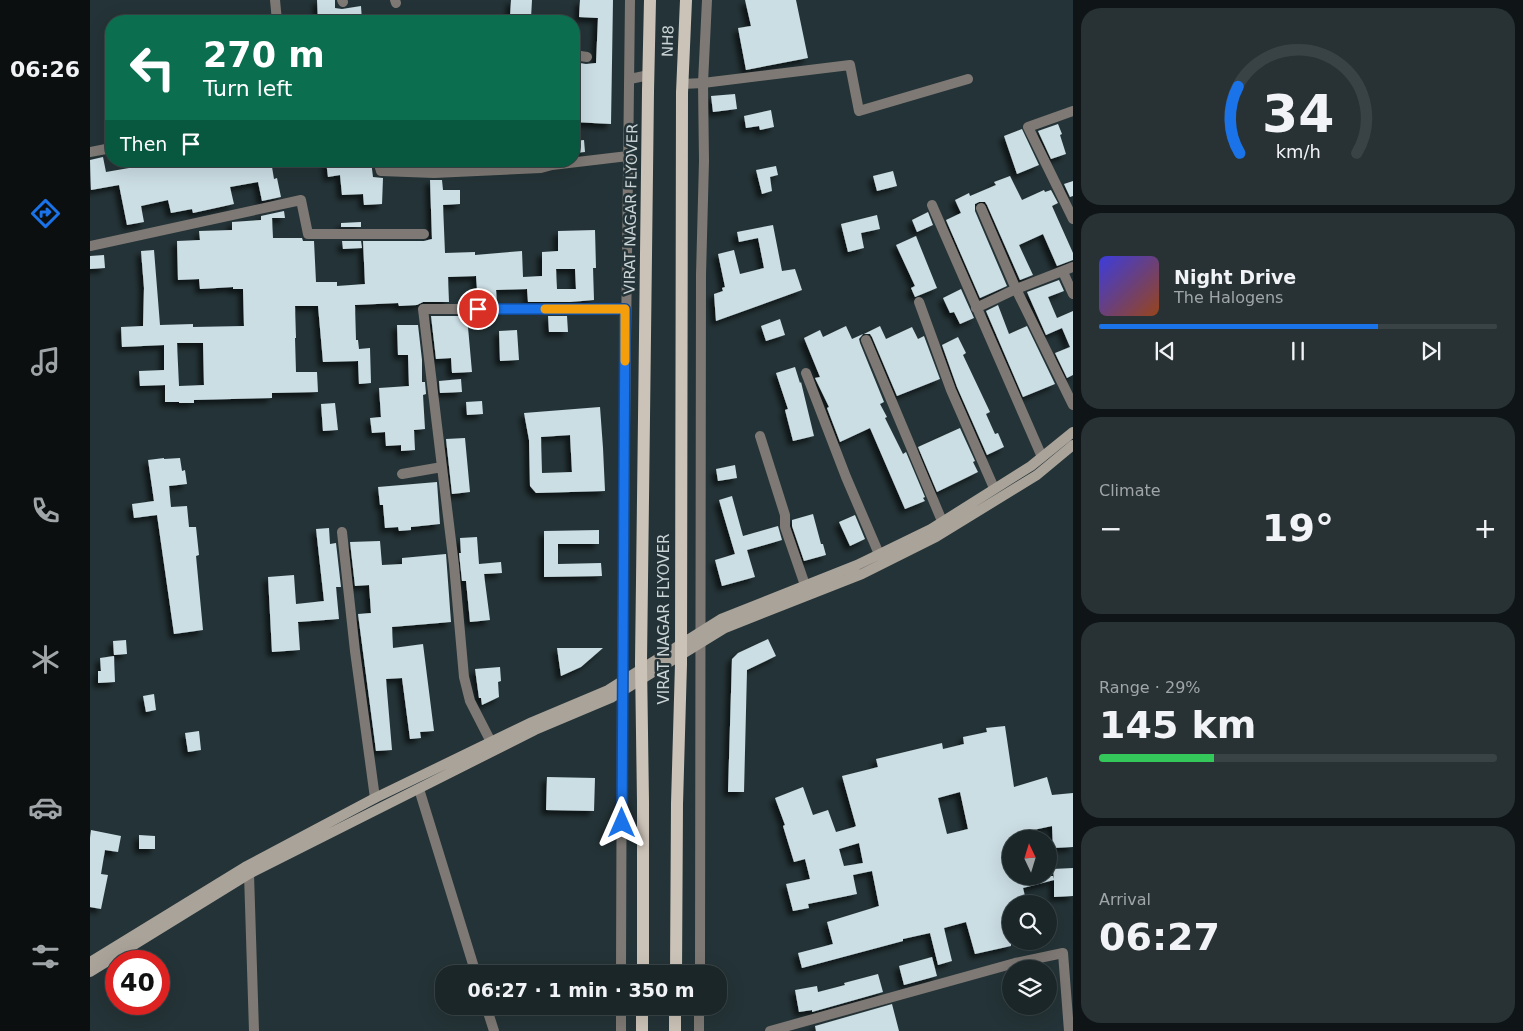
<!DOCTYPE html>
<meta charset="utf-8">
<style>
:root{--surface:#1b2629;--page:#283235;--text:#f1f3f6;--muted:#a0a5a8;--line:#394346;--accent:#1a73e8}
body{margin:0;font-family:"DejaVu Sans",sans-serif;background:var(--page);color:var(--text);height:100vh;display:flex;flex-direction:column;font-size:19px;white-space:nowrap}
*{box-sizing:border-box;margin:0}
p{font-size:16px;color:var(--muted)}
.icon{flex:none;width:28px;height:28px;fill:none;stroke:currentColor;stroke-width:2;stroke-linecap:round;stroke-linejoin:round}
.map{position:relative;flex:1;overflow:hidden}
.panel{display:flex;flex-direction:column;gap:8px;padding:8px;background:#0f1517;width:450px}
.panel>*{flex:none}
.guide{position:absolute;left:15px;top:15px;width:475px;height:152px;border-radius:20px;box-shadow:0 5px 20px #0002,0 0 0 1px var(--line);background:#0b6e4f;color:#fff;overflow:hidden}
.needle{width:32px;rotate:356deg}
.buttons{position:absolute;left:912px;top:830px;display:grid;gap:10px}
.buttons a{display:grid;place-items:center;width:55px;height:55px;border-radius:50%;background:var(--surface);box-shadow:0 5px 20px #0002,0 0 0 1px var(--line);font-size:25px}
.speed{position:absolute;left:15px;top:950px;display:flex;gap:10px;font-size:25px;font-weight:700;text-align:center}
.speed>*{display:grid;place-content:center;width:65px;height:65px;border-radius:50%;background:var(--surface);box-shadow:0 5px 20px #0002,0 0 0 1px var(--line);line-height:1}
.speed .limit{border:8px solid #d22;background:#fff;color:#111}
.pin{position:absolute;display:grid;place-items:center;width:42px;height:42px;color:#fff;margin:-21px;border:2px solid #fff;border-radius:50%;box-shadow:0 1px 5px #0007}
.me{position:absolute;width:55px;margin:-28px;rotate:0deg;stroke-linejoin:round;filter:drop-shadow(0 0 4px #0008)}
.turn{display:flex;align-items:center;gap:18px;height:105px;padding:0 15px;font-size:22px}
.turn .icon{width:65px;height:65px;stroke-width:2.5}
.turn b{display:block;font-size:35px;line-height:42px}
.then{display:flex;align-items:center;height:48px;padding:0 15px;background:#0003;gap:10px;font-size:19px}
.big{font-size:38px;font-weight:700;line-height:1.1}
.panel .card{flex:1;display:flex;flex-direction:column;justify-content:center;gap:8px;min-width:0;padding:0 18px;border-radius:20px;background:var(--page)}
.panel .dial{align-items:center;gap:0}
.dial svg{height:130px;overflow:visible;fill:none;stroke:var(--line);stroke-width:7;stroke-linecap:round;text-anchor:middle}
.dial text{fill:var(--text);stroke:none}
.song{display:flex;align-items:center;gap:15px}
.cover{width:60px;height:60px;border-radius:8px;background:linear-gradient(135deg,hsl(240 70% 55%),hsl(20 70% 35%))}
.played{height:5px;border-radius:2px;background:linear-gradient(90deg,var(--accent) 70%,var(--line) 70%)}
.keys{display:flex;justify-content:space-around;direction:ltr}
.heat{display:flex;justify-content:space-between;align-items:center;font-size:28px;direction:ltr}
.charge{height:8px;border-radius:4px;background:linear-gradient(90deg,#34c759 29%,var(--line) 0)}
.trip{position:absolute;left:345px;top:965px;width:292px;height:50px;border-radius:20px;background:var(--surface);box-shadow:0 5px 20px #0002,0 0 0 1px var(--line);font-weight:700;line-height:50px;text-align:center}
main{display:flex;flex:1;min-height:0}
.dock{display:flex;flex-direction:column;width:90px;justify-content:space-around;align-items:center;background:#0b0f10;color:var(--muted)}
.dock .icon{width:35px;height:35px}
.dock .active{color:var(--accent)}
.dock b{font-size:22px;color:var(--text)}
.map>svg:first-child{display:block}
.building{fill:#cbdee4;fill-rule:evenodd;filter:url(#shadow)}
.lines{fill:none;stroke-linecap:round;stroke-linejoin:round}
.minor{stroke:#7e7974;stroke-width:10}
.tertiary{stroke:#7e7974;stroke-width:10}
.secondary{stroke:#aaa39a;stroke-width:10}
.primary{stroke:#ccc3b8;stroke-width:12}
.primary-bridge{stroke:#ccc3b8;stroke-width:12}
.route-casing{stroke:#114b97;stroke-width:12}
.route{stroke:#1a73e8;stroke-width:9}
.slow{stroke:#f59e0b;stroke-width:9}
.labels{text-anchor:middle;stroke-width:5;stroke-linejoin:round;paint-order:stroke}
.street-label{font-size:15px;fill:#cad3d6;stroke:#243337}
</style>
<main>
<nav class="dock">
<b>06:26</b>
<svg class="icon active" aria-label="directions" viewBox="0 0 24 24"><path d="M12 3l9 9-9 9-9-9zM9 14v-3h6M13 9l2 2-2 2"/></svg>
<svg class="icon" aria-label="music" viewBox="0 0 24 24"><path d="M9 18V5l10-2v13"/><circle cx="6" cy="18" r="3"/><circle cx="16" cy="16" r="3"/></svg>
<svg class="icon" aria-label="phone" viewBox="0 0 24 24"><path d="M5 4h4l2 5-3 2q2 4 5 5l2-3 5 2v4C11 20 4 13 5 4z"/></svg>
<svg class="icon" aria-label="climate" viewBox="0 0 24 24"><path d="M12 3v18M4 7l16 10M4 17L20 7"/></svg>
<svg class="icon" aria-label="car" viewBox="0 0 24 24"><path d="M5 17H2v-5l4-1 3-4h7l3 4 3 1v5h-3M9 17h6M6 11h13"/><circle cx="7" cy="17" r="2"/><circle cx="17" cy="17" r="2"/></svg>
<svg class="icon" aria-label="filters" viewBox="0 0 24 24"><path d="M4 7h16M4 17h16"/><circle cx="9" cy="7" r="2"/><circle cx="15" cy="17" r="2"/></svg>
</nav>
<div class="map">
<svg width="983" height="1031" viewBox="0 0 983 1031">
<defs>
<filter id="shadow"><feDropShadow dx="-4.5" dy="4.5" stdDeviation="2.5" flood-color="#0009"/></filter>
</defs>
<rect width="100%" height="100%" fill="#243337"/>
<path class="building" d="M227,0H245V8L252,9L271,6L272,21H228Z
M421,0H442L441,18L420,17Z
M490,0H523L521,124L484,122V62L496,64L506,63L508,18L489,17Z
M655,0H706L718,58L656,70L648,28L661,26Z
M645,94L647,109L623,112L621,96Z
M681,110L684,127L670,130L669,126L656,128L654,116Z
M968,124L972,134L970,135L976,154L961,159L948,131Z
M932,129L949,165L927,174L914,136Z
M494,140L495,152L484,153V141Z
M13,157L16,172L45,167L44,161H181L184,179L187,178L191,197L172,201L168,182L140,187L144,204L103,213L102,209L81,213L78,200L51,206L54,222L37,225L29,185L1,190L0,160Z
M236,161H281L283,177L293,178L292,204L274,205L273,194L252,195L250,175L238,177Z
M686,166L688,175L680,177L682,191L672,194L666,170Z
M803,171L807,186L787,191L783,176Z
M920,176L932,200L954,190L955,192L961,190L968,203L962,206L983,253V260L967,266L953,234L929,245L943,275L930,280L897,205L895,202H889L885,204V211L917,286L890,298L856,220L871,213L865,200L879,193L880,196L906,185L904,182Z
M340,180H352L353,190H370V204L353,205L355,253L385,252V255L432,251L433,277L452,276V252L468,251V231L505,230L506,268H503L504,300L480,302H438L437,289L406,290L407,302H388L386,276L358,277L359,302H333L327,305L309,306L308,303L265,305L266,340H268L269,349L280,348L281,383L269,384L268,361L233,362L228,306H205L206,338H205L206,372H227L228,392L182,393V398L104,400V403H89V402H75V385L50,386L49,371L74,370V345L32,347L31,327L53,326L54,288L51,251L64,250L70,325L103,324V327L154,326L153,289H143V287L110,289L109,279L88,280L87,241L110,240L109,231L142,230V222L171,220V216L194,211L195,218H182L183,238H212L213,241H224L226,282H247V286L275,284L273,241H334L342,239ZM466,269H485L486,289H467ZM87,343H113L114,385L89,386Z
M983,181V196L980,197L974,184Z
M838,212L843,225L827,232L822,220Z
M787,215L790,229L771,233L774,248L758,252L751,224Z
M271,222V227H251V223Z
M683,225L692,271L705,269L712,290L626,321L624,294L633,291L632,288L635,287L628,254L644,250L650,274L674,268L668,238L649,242L647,232Z
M826,236L847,288L825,297L821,288L825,286L806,245Z
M252,241H271L272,248L253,249Z
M14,255L15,268L0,269V256Z
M969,280L974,291L958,297L967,318L983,311V375L977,378L965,353L980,347L972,328L956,335L937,292Z
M871,289L884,318L870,324L864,312L860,313L853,298Z
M908,305L919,334L937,326L965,384L933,397L896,311Z
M341,316H377L382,372L362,373L361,358L346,359Z
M458,316H477L478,332H459Z
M690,319L695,335L676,341L671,326Z
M307,325H328L332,360V382H335L336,394L333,395L335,429L324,430L325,450L311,451V445L296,446L295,432L282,433L280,418L291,417L289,388L319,386L318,355H308Z
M756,326L762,339L773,334L769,339L770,343L794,402L790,404L797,417L795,418L813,454L816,452L835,497L833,498L835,501L815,509L780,428L750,442L737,408L739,407L725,378L730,377L714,338L730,330L733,337Z
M790,326L796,339L822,327L828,339L834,336L850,379L807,396L782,337L780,334H774Z
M427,330L429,360L410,361L409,331Z
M868,337L876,353L873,355L900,412L896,414L905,434L908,433L914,447L897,455L867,387L852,345Z
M705,367L710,383L711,382L724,436L703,441L695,410L698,409L686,373Z
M371,379L372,392L350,393L349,381Z
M392,401L393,414L377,415L376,402Z
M245,403L248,430L233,431L231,404Z
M510,407L513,448L515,491L446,493L440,486L439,440L434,413ZM480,435L482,472L452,473L451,437Z
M870,428L885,461L883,462L888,472L847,492L828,447Z
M375,438L380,492L362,494L356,439Z
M74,458V459L90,458L92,471L95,470L97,484L79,486L81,507L97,506L99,527H106L109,555L106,556L113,630L84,634L67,515L44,518L42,504L64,501L58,460Z
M645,465L647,478L628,481L626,469Z
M347,482L350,524L321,527V530L309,531L308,527L295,528L293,505H290L288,487Z
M642,496L653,536L688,526L692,540L657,550L665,577L632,586L625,560L645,554L629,500Z
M723,514L731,544H733L736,555L714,561L702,526V520Z
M765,515L775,539L760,546L749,522Z
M239,528L240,544L246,543L251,587H246L249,619L208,622L210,650L182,652L178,577L204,575L206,604L234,601L226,529Z
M509,530V544H468V564L511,563L512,576L454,577V531Z
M387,537L389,564L411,562L412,573L394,574L400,620L380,622L376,581H372L369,553H371L370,538Z
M290,541L292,565L312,564V558L356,554L361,622L302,627L303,648L333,644L344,731L330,732L331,738L320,739L312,678L296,679L302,750L286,751L268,614L281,613L279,585L265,586L260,542Z
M678,639L686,656L657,670L654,792H638L642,659L648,653Z
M36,640L37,654L24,655L23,641Z
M467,648H513L491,667L471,676Z
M24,656L25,682L8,683V671H11L10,658Z
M410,667L411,681L408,682L409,697L392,705L391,698H389L385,669Z
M64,694L66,710L56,712L53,696Z
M915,726L924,787L957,777L962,795L983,793V847L963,848L962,826L934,832V834L928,835L930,839H921V876H963L964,879L963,869L983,868V896L964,897V880L933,888L937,904H921V946L885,954L876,922L854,928L862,961L848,965L840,933L813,939V941L712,968L708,953L743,944L737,922L789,906L782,871L763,875L767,894L718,904L719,908L703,911L696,884L720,879L715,859L704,862L693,826L695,825L685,798L713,787L723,815L738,810L746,832L764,827L766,826L752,776L788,767L786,759L852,743L853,749L874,744L873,737L897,732L896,728ZM870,792L878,829L857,834L848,798ZM769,843L773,863L754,866L749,849Z
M109,731L111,750L98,752L95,733Z
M457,777L505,778L504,811L456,810Z
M1,830L31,836L28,852L15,850L11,874L18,875L11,909L0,907V838Z
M49,835L65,836V849H49Z
M842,957L847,976L814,985L809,966Z
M788,974L793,992L722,1012V1010L709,1012L705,990L727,986L728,992L755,985L754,983Z
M802,1004L809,1031H726L725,1026Z"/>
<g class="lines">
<path class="minor" d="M185,0L187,21
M252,0L253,2
M305,0L306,3
M484,55L497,57
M593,84L613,83L760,65L769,111L878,79
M983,111L938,127L983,219
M0,152L21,148
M288,161L291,171L344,173L451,168L462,165L538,156
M842,205L952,457
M0,246L211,200L218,234H334
M983,267L926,289L983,405
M973,272L983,294
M829,302L861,390L904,488
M886,308L926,289L891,208
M776,340L852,521
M716,373L756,477L789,554
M670,436L695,515V527L715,585
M352,467L333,309H535
M312,474L352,467L364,565L374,677L380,701L401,742
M252,532L265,651L285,798
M329,789L386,974
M159,874L164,1031
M396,1006L404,1031
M680,1031L925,963L973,953L979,1031"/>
<path class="tertiary" d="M540,79L559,75
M531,974L532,682L540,0
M610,974L611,275L614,161L613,83L617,0
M531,1031V1006
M609,1031V1006"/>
<path class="secondary" d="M0,962L155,867L285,798L442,722L518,690L631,619L767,565L841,529L941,466L983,432
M0,972L159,874L445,730L521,698L635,628L772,574L846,537L947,475L983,445"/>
<path class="primary" d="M558,91L560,0
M592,93L596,0
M552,1031V1006
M585,1031V1006"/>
<path class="primary-bridge" d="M553,974V802L551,663L558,91
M586,974L587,804L591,664L592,93"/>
</g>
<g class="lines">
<defs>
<path id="route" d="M388,309H535L532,823"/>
</defs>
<use href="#route" class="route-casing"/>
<use href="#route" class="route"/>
<path class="slow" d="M455,309H535V361"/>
</g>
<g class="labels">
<g class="street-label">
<text transform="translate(578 41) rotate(-88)" y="5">NH8</text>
<text transform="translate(541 209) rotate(-89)" y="5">VIRAT NAGAR FLYOVER</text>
<text transform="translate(574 619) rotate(-90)" y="5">VIRAT NAGAR FLYOVER</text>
</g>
</g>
</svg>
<div class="buttons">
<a><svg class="needle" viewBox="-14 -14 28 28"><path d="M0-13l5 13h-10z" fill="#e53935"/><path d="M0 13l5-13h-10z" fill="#a0a5a8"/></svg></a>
<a><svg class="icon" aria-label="search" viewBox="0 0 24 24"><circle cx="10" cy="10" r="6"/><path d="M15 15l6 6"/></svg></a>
<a><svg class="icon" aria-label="layers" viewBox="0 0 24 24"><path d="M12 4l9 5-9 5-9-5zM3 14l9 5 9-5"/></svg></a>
</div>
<div class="speed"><div class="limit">40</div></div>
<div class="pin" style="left:388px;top:309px;background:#d93025"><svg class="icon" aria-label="arrive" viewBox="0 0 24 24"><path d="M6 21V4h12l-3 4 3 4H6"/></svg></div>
<svg class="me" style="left:532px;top:823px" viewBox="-20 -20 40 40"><path d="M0-17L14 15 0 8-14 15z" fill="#1a73e8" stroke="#fff" stroke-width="4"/></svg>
<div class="trip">06:27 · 1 min · 350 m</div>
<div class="guide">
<div class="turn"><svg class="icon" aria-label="left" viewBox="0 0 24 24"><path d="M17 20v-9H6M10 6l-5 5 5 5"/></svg><div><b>270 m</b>Turn left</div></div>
<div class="then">Then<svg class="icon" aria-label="arrive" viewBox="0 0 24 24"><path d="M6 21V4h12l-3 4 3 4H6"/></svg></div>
</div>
</div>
<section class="panel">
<div class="card dial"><svg viewBox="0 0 100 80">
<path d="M14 69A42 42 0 1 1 86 69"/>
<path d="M14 69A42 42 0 0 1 13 28" stroke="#1a73e8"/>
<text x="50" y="56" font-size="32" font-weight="700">34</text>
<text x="50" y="72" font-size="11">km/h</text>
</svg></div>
<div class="card">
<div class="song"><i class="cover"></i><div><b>Night Drive</b><p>The Halogens</p></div></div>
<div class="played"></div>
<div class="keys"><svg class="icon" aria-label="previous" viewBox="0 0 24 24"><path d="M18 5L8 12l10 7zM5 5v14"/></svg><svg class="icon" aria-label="pause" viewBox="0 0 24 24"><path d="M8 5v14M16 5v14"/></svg><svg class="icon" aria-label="next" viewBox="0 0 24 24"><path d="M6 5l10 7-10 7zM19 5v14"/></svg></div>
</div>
<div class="card"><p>Climate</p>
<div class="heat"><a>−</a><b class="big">19°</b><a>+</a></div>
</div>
<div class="card"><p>Range · 29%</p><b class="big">145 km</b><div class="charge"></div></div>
<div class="card"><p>Arrival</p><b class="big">06:27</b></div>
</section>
</main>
